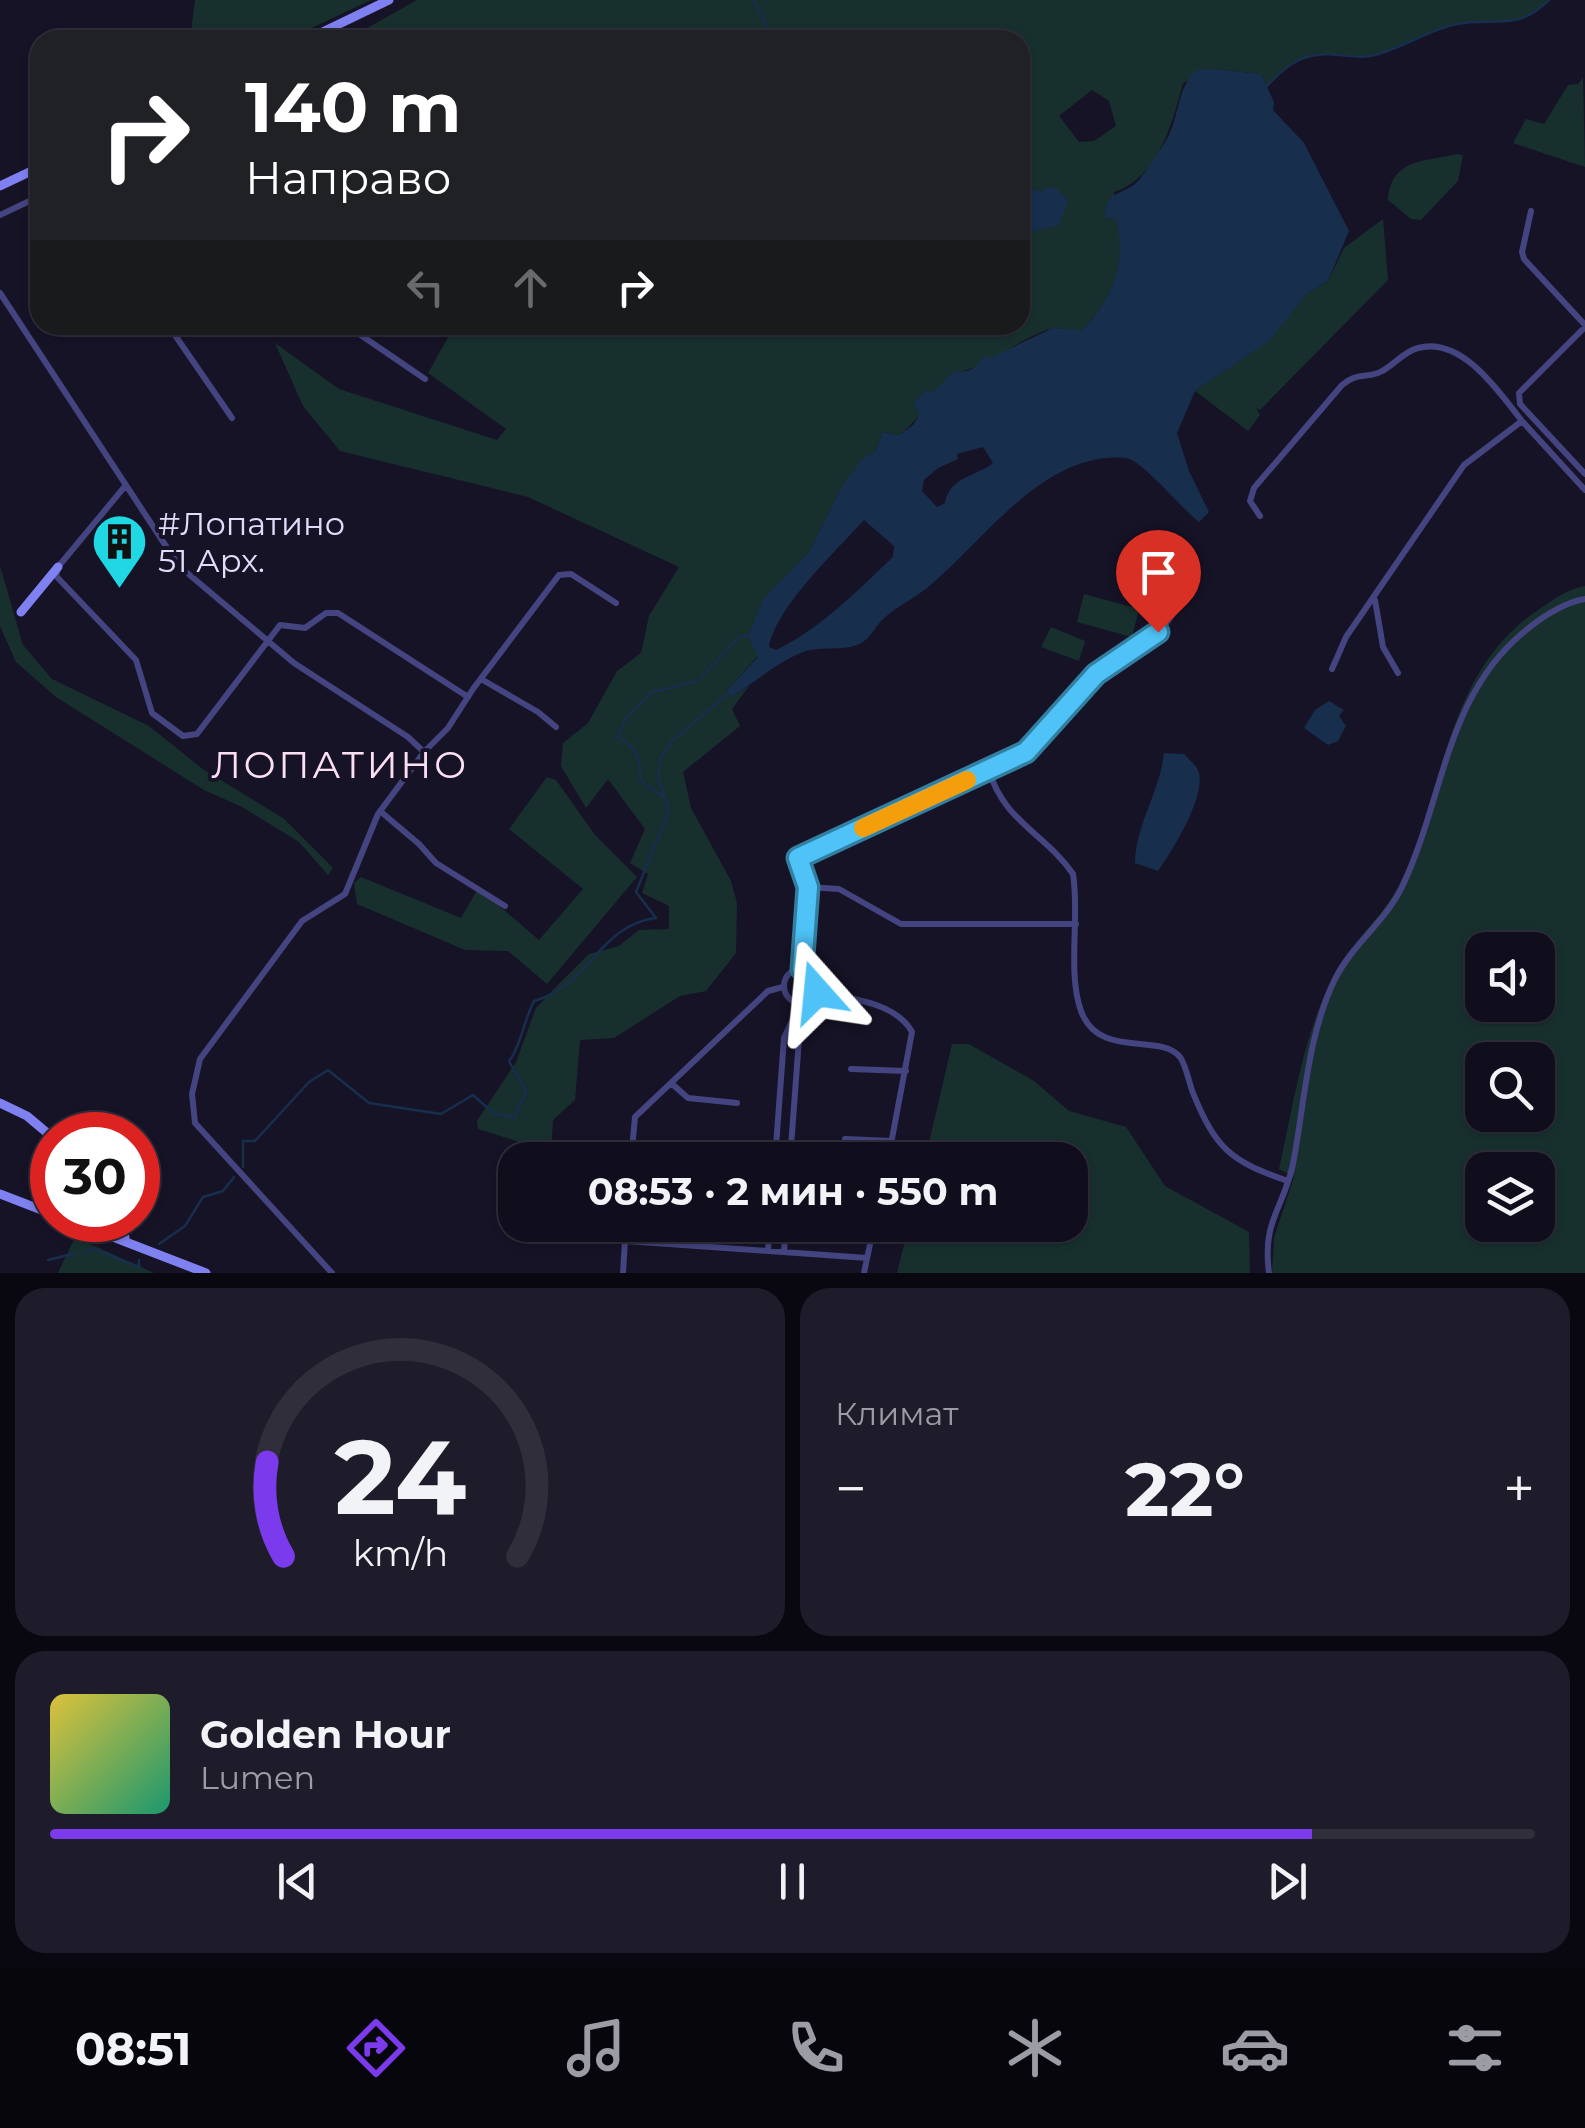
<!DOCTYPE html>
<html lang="ru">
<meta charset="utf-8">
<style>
:root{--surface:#100e1d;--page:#1e1c2a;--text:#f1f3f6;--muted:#9c9ca4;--line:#302e3b;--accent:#7c3aed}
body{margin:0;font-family:Montserrat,sans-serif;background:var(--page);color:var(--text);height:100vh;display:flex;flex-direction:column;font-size:38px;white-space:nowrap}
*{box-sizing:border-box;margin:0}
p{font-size:32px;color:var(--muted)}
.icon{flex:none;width:55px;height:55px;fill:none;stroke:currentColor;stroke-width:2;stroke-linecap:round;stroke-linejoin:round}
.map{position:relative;height:1273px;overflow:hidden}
.details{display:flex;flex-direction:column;gap:15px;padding:15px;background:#090810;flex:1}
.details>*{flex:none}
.guide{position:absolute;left:30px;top:30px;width:1000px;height:305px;border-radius:30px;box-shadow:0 2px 8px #0004,0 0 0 2px var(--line);background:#202124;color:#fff;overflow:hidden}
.buttons{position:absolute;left:1465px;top:932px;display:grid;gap:20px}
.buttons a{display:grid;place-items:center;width:90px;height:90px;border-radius:20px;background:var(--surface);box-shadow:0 2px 8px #0004,0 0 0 2px var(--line);font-size:50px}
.speed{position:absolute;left:30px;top:1112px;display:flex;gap:20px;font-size:50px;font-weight:700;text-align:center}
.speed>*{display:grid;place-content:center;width:130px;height:130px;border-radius:50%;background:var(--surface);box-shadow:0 2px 8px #0004,0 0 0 2px var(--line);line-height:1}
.speed .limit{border:15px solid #d22;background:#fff;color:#111}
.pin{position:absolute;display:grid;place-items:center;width:85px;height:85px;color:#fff;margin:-102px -42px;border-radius:50% 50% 50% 0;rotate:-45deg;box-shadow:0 0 10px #0007}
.pin .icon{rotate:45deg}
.me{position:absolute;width:110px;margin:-55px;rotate:342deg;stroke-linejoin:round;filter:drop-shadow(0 0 8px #0008)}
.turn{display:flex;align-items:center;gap:35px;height:210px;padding:0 50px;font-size:45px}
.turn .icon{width:130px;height:130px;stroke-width:2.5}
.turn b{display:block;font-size:70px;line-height:85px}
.lanes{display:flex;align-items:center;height:95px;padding:0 50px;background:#0003;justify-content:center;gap:50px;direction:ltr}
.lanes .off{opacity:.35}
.big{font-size:75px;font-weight:700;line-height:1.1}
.details .card{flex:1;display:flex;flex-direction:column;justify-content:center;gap:15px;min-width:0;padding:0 35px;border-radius:30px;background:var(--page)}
.details .dial{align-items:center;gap:0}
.dial svg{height:260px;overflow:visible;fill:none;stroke:var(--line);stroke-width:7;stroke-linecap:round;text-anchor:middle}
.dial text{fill:var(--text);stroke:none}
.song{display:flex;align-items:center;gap:30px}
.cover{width:120px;height:120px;border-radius:15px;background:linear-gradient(135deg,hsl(50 70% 55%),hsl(160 70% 35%))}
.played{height:10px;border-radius:5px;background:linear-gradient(90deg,var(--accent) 85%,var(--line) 85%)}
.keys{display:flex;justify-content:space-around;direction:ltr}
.heat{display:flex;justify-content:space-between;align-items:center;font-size:55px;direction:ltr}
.details .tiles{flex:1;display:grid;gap:15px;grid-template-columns:1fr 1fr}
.card:last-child{grid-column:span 2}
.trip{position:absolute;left:498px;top:1142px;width:590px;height:100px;border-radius:30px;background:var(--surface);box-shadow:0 2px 8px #0004,0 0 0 2px var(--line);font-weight:700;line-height:100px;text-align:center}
.dock{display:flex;height:160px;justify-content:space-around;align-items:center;background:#06060c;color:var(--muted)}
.dock .icon{width:70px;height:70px}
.dock .on{color:var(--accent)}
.dock b{font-size:45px;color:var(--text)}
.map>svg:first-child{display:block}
.green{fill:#17302e;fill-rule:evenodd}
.water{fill:#172e4c;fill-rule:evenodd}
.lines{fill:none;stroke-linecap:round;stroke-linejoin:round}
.stream{stroke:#172e4c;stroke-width:2.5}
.street{stroke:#444480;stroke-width:6}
.secondary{stroke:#7f81f0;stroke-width:9}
.route-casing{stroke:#337fa1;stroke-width:25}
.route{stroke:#4fc3f7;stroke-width:18}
.slow{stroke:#f59e0b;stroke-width:18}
.labels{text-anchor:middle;stroke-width:8;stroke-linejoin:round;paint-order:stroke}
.poi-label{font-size:32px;fill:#e0ddfb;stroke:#161327;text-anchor:start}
.quarter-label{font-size:38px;letter-spacing:2.5px;fill:#fbdff2;stroke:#161327}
</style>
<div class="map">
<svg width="1585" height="1273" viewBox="0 0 1585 1273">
<rect width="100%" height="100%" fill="#161327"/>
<path class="green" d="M195,0H371L286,40H190Z
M417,0H1549C1516,32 1497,17 1457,24C1427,30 1400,49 1370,56C1360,58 1350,56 1339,55C1306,51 1288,63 1267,87L1261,74L1215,69L1183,83C1172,124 1158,178 1114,192C1115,209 1120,222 1123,238C1128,269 1103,309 1082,330C1072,331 1059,327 1050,329C1020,337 980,373 953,372C934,392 921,419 899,435L882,432L876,451L862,460L842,486L809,552L782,580L758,656L727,690L732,697L749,686L732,709L740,726L683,772L691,808L731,881L737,903L736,953L706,991L680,996L614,1038L580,1040L575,1100L553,1120L551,1152L478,1129L477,1121L516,1062L536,1008L554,989L589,954L619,946L639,930L669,929V906L642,893L648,874L630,863L645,829L608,779L586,808L561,766L563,743L588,723L617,671L641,653L649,616L679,567L528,497L340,451L303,406L275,343L339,389L497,440L506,429L428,373L455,325H1020V231L1029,232L1041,192L1020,181V40H346ZM1092,90L1109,101L1116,126L1094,141L1079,142L1059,116Z
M1583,77L1585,167L1513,143L1526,119L1544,124L1568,85L1578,84Z
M1457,154L1463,155L1458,181L1421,220L1411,219L1388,200C1391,158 1425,162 1457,154Z
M1383,219L1388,280L1260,410L1256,408L1260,415L1248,431L1195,391L1268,341L1307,294L1328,281L1344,248Z
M0,566L23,645L52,679L149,726L204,770L283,818L333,868L328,875L299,842L242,807L204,790L56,697L16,662L0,626Z
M1585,586V1273H1272L1274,1238L1294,1177L1279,1169C1294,1103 1303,1032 1336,971C1353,940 1383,917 1399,885C1447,792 1442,675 1538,610C1553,600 1567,589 1585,586ZM1482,950H1538V1005H1482ZM1482,1060H1538V1115H1482ZM1482,1170H1538V1225H1482Z
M1084,594L1139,609L1132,637L1077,622Z
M1051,627L1085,641L1079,661L1041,647Z
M547,777L556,780L595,835L637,877L547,984L508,951L465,950L357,904L354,883L361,877L461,918L476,892L484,893L539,940L583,889L509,829Z
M952,1044H969L1034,1081L1069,1111L1126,1127L1165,1186L1249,1232L1250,1273H897L909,1225H1070V1160H925Z
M75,1237L154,1273H58Z"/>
<path class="water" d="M1215,69L1261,74L1274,102L1273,110L1304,143L1349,231L1328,281L1307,294L1269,341L1195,391L1177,433L1189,471L1209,512L1199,522C1181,508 1141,459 1126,458C1044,450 983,542 927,588C913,599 896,607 883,619C876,626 871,637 863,642C845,653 822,645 803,652C778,662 755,682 732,697L727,690L758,657L748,636L763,599L809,552L842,486L862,459L876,451L882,432L899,435L913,425L919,415L914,403L925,390L934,392L954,371C968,373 976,369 983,357H992L1053,328L1082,330C1112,300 1129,259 1115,218H1105C1104,190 1123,196 1138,181C1143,176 1167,140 1169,135C1180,111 1177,90 1196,70ZM983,447L993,463C976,477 950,476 945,503L937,507L922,491L924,480L938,468L958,459L957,454ZM864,520L894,546L893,557C859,589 819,630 776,650L769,647C776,607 836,551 864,520Z
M1020,181L1041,192L1047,187L1058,189L1068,201L1059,225L1029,233L1020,231Z
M1329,701L1344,710L1339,716L1346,726L1338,741L1328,745L1304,728L1315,710Z
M1164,753L1184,754C1189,760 1197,765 1199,773C1205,798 1173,850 1158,871L1135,863C1135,827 1160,791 1164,753Z"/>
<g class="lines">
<path class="stream" d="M753,0L773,38
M1266,87C1288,63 1305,51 1339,55C1349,56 1360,58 1370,56C1400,50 1427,30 1457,24C1497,17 1516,32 1549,0
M664,797L640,780C641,758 637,747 618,738L625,719L652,692L698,681L739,637L748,636
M243,1167V1141H255L309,1082L328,1070L369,1103L441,1114L473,1095L492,1112L514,1118L526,1092L509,1061C520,1048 524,1020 534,1001C590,985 599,925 656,918L636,892L669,811L658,777L661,758L672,741L730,692
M159,1244L185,1226L203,1197L223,1191L234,1177
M84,1252L94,1249L139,1267V1260
M48,1260L76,1253"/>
<path class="street" d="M1531,211L1522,252L1524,259L1585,325
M0,215L40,196
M0,293L179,566L294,663L408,737L424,752
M168,325L232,418
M346,325L425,379
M1585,327L1519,393L1520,404L1585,474
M126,485L58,567L56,576L136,660L152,713L183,736L197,734L280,625L305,628L326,613H338L468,697
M1260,516L1250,501L1254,488L1342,385C1356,373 1363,378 1378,373C1392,368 1402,352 1418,348C1462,336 1499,392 1522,421
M1375,600L1383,647L1398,673
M1332,669L1346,637L1464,465L1522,421L1585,490
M481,679L538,712L556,727
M989,770C1003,821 1046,834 1073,874C1080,916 1067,972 1081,1011C1099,1060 1159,1032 1180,1057C1186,1065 1189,1083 1193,1093C1216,1149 1230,1161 1288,1181
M380,811L419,844L436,863L505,906
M808,887L839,889L901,924H1076
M784 986a17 17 0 1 1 34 0a17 17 0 1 1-34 0Z
M802,969L808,887L798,858L1027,752C1055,731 1069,696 1096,674C1121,655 1164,640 1175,608
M817,992C847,998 896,1002 912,1032L888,1160
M851,1069L906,1071
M671,1083L688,1098L737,1103
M845,1139L892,1141
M631,1160L635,1117L768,991L783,987
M775,1160L784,1038L800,1003
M790,1160L799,1039L792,1027
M626,1241L867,1258
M768,1250L770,1225
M784,1251L786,1225
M332,1273L195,1123L192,1094L200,1059L302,921L345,894L378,814L424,752L448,728L473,689L559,575L571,574L616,603
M623,1273L626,1225
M864,1273L874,1225
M1269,1273C1262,1220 1283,1210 1293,1164C1305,1101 1307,1037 1335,979C1352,945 1385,922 1402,887C1444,799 1445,696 1525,631C1542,617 1563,603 1585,599"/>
<path class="secondary" d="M306,40L389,0
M0,186L40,167
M21,612L58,567
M0,1103L27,1116L52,1137
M0,1194L52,1214
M69,1220L206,1273
M103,1220L125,1237"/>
</g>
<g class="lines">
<defs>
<path id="route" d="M817,992L816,978L802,969L808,887L798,858L1026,752L1096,674L1158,632"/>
</defs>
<use href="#route" class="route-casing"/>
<use href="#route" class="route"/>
<path class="slow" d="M863,828L967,780"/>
</g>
<defs>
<symbol id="building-pin" viewBox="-11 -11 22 30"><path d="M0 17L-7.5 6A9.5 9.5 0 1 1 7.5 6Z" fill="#20d8e4" stroke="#161327"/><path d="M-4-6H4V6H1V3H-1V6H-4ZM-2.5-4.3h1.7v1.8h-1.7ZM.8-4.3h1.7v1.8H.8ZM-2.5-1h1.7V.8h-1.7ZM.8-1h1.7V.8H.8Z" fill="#111"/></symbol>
</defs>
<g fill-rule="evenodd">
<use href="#building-pin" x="88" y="510" width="63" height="86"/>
</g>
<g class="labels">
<g class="poi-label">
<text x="158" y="535">#Лопатино<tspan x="158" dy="37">51 Арх.</tspan></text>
</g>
<g class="quarter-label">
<text x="340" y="778">ЛОПАТИНО</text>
</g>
</g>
</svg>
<div class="buttons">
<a><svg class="icon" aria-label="sound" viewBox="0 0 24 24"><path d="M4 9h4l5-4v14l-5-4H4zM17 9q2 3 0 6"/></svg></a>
<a><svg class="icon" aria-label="search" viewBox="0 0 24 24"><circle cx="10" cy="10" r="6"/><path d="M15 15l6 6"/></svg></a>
<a><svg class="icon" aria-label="layers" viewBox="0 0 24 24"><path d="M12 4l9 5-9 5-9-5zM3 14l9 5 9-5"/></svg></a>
</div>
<div class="speed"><div class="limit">30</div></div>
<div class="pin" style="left:1158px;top:632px;background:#d93025"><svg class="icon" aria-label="arrive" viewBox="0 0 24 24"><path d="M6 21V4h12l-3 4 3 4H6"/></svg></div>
<svg class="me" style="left:817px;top:992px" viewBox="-20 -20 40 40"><path d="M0-17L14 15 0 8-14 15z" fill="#4fc3f7" stroke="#fff" stroke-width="4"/></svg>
<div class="trip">08:53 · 2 мин · 550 m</div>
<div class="guide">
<div class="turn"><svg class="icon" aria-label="right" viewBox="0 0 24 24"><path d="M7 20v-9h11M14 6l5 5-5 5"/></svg><div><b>140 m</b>Направо</div></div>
<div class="lanes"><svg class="icon off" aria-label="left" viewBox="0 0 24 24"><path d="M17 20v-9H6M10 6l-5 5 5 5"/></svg><svg class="icon off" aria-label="ahead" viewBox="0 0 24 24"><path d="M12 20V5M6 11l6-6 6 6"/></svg><svg class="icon" aria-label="right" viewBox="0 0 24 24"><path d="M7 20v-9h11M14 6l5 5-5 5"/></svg></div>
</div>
</div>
<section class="details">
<div class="tiles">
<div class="card dial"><svg viewBox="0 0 100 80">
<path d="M14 69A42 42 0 1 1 86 69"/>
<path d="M14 69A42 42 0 0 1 9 40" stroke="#7c3aed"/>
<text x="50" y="56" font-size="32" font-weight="700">24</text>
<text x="50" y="72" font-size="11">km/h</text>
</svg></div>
<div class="card"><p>Климат</p>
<div class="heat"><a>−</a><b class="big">22°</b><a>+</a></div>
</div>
<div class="card">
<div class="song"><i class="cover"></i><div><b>Golden Hour</b><p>Lumen</p></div></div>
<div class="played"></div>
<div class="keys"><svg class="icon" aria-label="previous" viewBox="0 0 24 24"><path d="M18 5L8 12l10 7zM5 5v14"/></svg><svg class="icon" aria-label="pause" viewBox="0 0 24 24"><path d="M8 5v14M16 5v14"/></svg><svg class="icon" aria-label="next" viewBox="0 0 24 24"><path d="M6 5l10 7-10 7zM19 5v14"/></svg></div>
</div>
</div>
</section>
<nav class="dock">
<b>08:51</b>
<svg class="icon on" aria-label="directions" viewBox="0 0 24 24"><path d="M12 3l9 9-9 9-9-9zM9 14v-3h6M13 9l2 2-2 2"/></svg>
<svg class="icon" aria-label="music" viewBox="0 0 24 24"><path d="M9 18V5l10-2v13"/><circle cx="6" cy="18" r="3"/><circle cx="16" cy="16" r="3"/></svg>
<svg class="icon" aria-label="phone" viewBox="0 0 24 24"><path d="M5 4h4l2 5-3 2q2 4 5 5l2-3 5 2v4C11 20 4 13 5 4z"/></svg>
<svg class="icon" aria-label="climate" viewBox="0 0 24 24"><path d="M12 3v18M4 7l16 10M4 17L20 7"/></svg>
<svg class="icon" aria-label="car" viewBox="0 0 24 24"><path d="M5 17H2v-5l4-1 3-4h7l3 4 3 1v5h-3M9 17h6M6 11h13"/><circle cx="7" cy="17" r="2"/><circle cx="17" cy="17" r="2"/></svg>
<svg class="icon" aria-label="filters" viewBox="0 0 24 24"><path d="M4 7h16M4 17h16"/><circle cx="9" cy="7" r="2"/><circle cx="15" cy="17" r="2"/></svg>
</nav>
